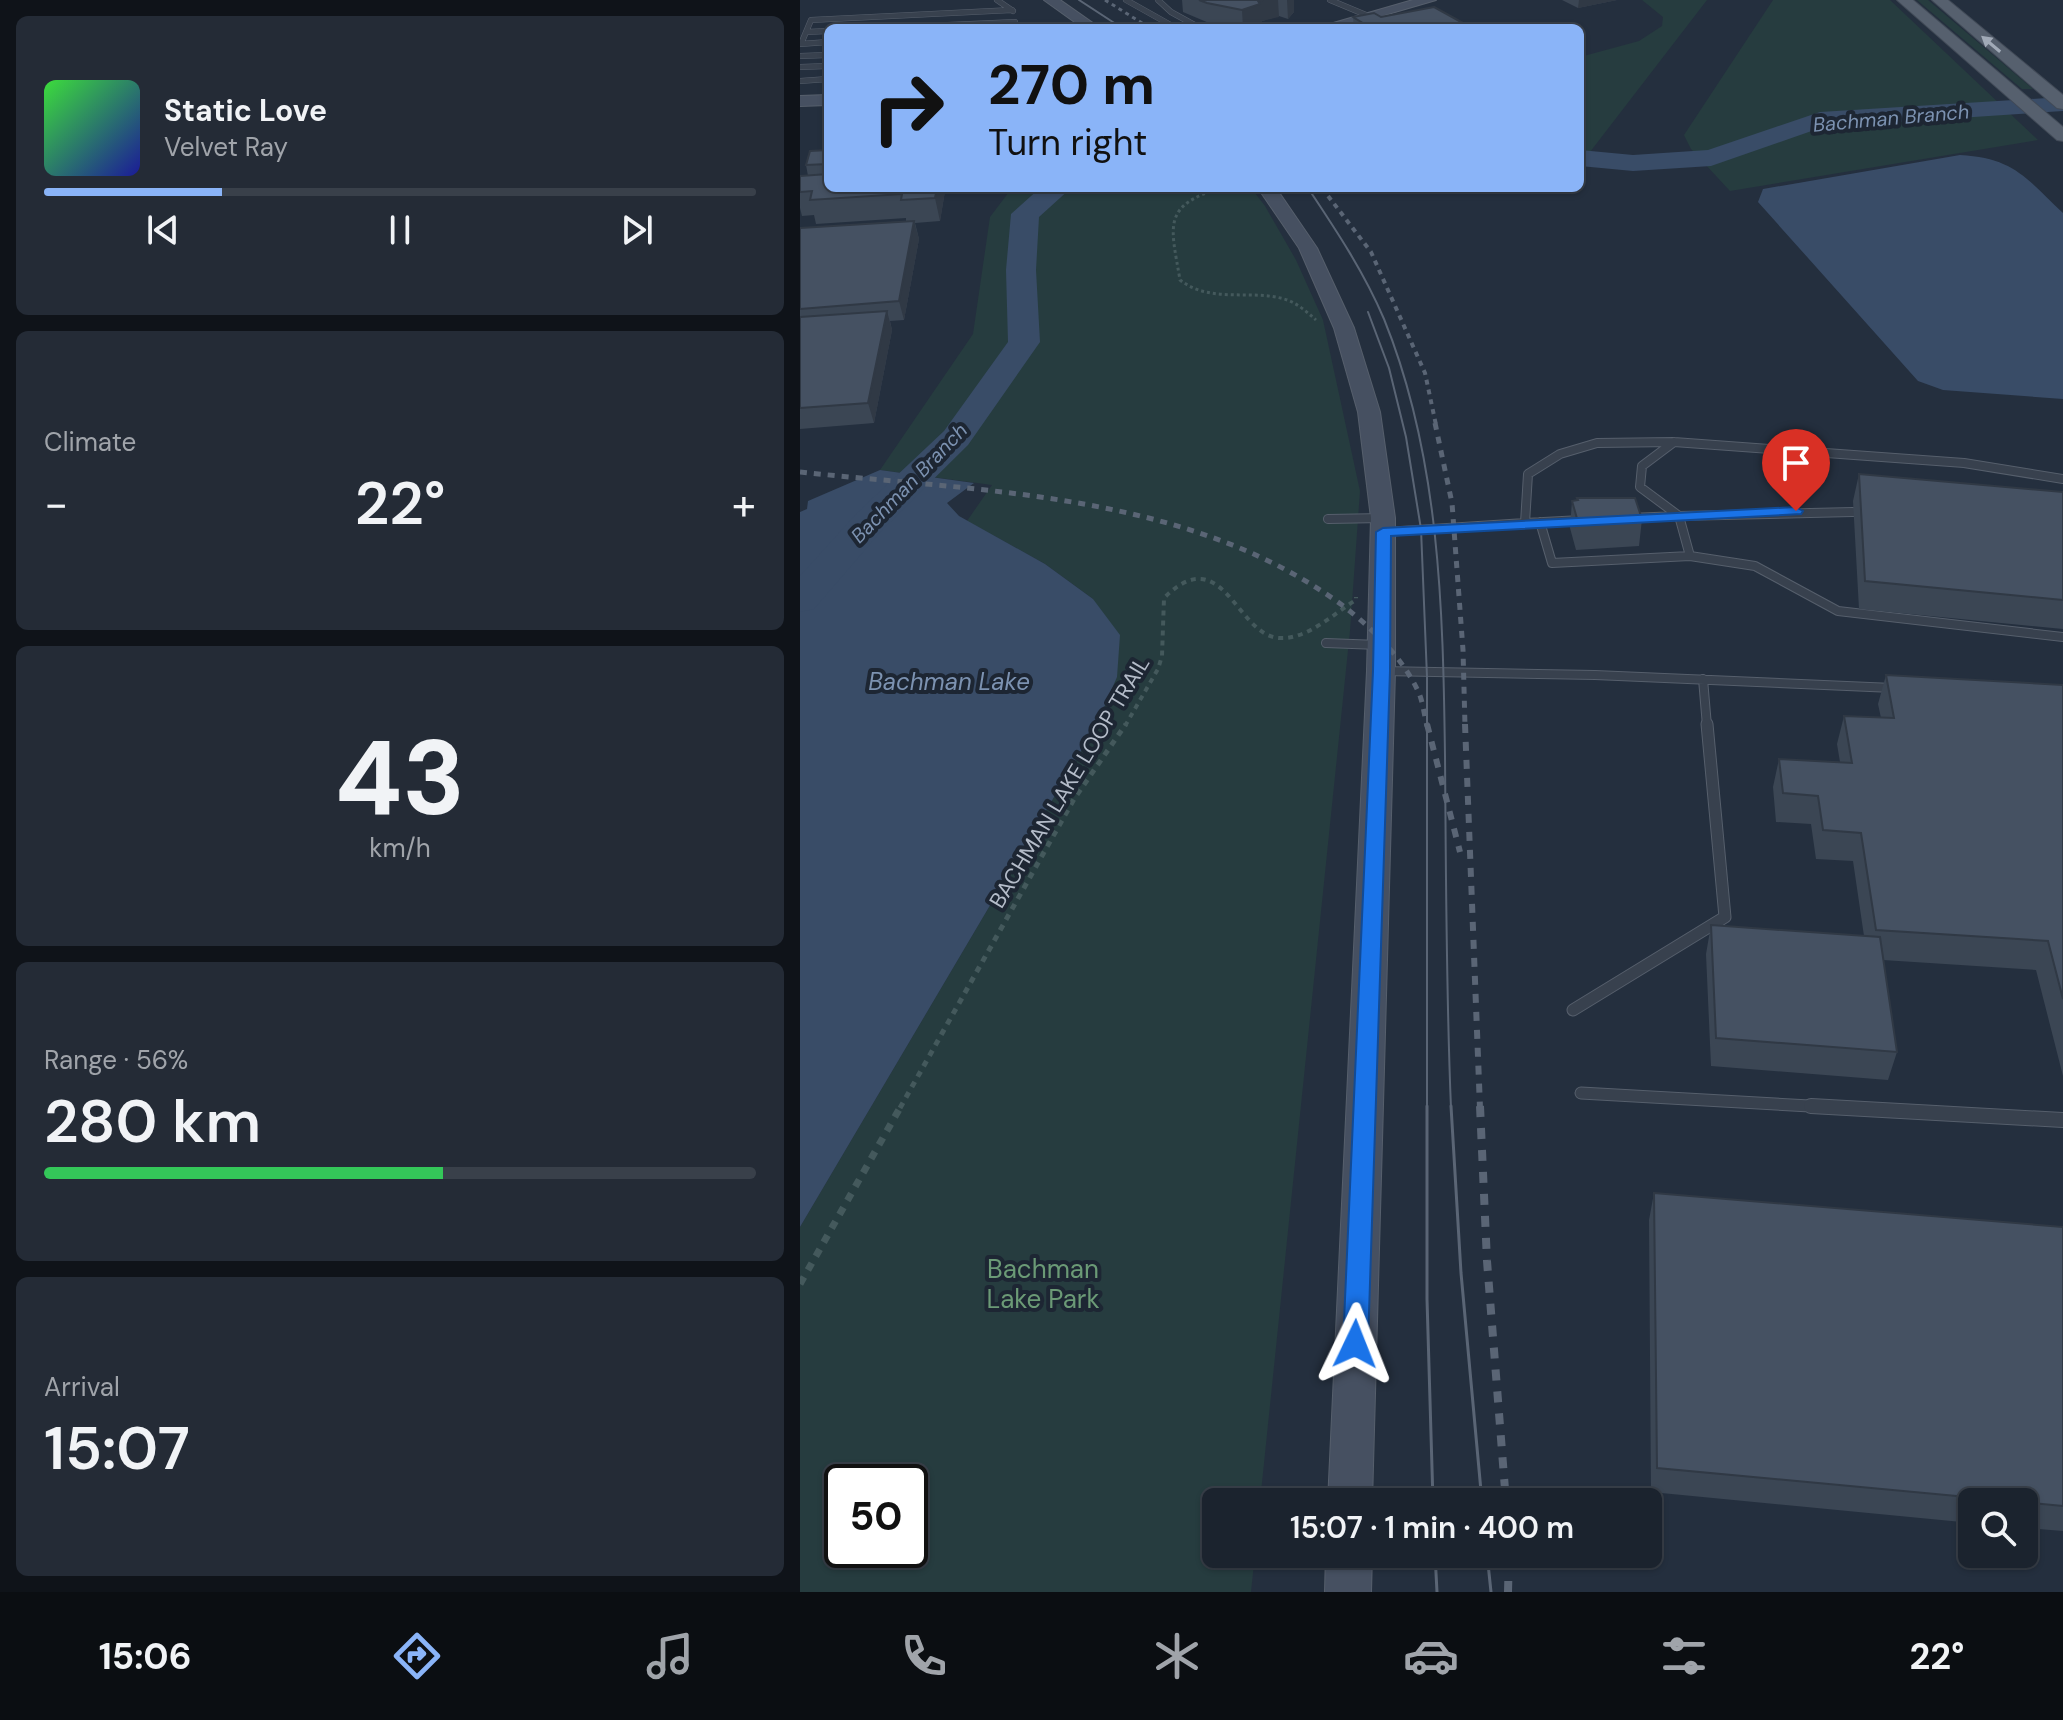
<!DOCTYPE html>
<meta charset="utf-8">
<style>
:root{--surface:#1b232e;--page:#242b36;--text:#f1f3f6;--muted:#a0a4aa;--line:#39404a;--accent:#8ab4f8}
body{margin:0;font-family:"DM Sans",sans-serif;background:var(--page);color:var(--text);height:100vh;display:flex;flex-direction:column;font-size:30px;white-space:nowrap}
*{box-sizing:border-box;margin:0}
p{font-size:26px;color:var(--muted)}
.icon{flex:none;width:44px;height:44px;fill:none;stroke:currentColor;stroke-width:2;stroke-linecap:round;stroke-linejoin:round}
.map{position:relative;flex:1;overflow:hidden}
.drawer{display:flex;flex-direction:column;gap:16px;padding:16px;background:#0f1319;width:800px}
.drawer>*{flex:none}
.banner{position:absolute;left:24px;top:24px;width:760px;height:168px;border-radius:12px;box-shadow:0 2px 6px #0004,0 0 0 2px var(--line);background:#8ab4f8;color:#111;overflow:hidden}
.buttons{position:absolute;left:1158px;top:1488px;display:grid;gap:16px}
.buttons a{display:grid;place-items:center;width:80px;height:80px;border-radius:12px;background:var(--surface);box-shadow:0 2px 6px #0004,0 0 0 2px var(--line);font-size:40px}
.speed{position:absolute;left:24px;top:1464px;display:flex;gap:16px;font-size:40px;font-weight:700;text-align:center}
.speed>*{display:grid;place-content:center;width:104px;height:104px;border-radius:50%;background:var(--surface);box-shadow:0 2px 6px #0004,0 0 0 2px var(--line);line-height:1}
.speed .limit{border:4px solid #111;border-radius:12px;background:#fff;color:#111}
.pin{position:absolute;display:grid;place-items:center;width:68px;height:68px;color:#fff;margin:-82px -34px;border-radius:50% 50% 50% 0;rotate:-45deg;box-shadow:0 0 8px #0007}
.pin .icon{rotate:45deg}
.me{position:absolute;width:88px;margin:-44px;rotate:2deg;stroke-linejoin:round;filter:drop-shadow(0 0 6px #0008)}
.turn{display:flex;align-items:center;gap:28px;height:168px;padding:0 32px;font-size:36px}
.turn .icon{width:104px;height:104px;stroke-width:2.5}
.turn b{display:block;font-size:56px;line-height:68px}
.big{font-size:60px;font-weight:600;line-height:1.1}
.drawer .card{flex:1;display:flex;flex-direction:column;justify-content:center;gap:12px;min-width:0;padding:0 28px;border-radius:12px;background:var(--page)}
.drawer .dial{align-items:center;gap:0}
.dial b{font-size:104px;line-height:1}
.song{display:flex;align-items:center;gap:24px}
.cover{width:96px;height:96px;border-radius:12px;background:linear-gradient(135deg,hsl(120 70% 55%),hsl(240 70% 35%))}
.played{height:8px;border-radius:4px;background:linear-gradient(90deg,var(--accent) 25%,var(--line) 25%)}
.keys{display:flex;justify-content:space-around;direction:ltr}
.heat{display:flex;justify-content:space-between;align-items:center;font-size:44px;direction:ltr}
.charge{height:12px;border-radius:6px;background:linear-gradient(90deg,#34c759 56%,var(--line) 0)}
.trip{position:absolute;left:402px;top:1488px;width:460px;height:80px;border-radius:12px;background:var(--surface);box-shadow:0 2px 6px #0004,0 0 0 2px var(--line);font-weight:600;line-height:80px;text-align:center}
.tab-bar{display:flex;height:128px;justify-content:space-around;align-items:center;background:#0b0e12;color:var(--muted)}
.tab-bar .icon{width:56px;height:56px}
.tab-bar .current{color:var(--accent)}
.tab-bar b{font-size:36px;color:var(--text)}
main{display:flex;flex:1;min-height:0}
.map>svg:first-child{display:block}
.green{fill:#263c3f;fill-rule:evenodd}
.water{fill:#394c67}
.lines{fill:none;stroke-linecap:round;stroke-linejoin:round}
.river{fill:#394c67;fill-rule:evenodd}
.lane-far3-casing{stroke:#565f6c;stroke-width:6}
.lane-far2-casing{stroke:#565f6c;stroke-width:10}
.lane-far1-casing{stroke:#565f6c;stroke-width:13}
.lane-casing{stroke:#565f6c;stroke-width:16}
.secondary-casing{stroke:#565f6c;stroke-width:2}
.primary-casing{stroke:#414a57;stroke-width:2}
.path-far3{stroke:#44595c;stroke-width:3;stroke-dasharray:3 3;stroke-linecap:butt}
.path-far2{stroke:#44595c;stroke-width:4;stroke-dasharray:5 5;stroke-linecap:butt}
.path-far1{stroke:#44595c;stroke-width:5;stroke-dasharray:6 6;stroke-linecap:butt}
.path{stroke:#44595c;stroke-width:7;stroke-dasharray:8 8;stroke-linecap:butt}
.lane-far3{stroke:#38414e;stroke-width:5}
.lane-far2{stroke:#38414e;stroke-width:8}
.lane-far1{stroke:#38414e;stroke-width:11}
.lane{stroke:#38414e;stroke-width:14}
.secondary{fill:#465061;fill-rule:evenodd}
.primary{fill:#56606e;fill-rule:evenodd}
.tram-far1{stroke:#5a6575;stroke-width:2}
.tram{stroke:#5a6575;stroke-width:3}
.rail-far4{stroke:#5a6575;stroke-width:3;stroke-dasharray:4 4;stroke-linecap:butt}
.rail-far3{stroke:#5a6575;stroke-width:4;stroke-dasharray:5 5;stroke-linecap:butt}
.rail-far2{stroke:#5a6575;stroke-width:5;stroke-dasharray:7 7;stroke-linecap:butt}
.rail-far1{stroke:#5a6575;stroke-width:6;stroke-dasharray:9 9;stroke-linecap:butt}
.rail{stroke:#5a6575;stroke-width:8;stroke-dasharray:11 11;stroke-linecap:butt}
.wall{fill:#3b4654}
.shaded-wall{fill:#303945}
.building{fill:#455162;stroke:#303945;stroke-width:2}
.oneway{fill:#a1aab7}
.route{fill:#1a73e8;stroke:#114b97;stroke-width:2}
.labels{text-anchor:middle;stroke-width:8;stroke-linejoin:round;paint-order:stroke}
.far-water-label{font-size:20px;font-style:italic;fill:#7c92b1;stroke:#1d2633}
.street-label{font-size:22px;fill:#b4bcc9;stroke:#1d2633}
.water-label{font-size:24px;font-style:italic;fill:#7c92b1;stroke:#1d2633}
.near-park-label{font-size:26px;fill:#6b9a76;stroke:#1d2633}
</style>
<main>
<section class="drawer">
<div class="card">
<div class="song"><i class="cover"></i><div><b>Static Love</b><p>Velvet Ray</p></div></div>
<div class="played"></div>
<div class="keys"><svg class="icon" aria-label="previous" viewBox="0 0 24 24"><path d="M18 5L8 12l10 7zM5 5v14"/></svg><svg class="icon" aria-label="pause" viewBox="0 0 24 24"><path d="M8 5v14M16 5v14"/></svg><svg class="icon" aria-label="next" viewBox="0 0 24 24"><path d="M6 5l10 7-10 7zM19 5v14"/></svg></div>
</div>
<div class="card"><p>Climate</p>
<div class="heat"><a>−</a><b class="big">22°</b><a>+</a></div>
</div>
<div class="card dial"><b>43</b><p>km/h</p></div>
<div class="card"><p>Range · 56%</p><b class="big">280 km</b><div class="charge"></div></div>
<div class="card"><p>Arrival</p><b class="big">15:07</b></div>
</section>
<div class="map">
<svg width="1263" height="1592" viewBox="0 0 1263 1592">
<rect width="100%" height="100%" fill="#242f3e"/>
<path class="green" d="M842,0H907L780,165V57L839,41L862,26L863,17Z
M973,0H1090L1238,140L930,191L891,149L884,135Z
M1117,0H1128L1233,89H1222Z
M212,188H451L465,206L496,260L523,320L560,491L550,631L460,1502H416V1554H455L451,1592H0V1227L296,726L293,599L245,564L167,521L192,485L80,470L173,334L190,217ZM42,1482H110V1550H42Z"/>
<path class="water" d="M1160,155C1214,158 1226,178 1263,213V399L1143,390L1118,381L958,202L963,189Z
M80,470L174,483L147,503L159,516L245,564L293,599L320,635L317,677L296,726L0,1227V512L7,509L8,501Z"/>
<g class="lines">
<path class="river" d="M1263,97V111L1023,127L911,166L833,171L780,166V150L833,155L908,150L1020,112Z
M240,188H271L239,217L236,270L240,342L168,445L83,529L14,609L0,612V576L57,513L144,431L208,342L206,270L211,214Z"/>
<defs>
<path id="lane-far3" d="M197,0L213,11
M326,0L376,28
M358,0L371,12L400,28
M530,0L571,17
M80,28L215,22
M6,32L28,31
M0,44L28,42
M1,44L11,20L212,10
M0,56L28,55
M0,67L28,66
M0,81L28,79"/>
<path id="lane-far2" d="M874,442L842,466L840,487L879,516L1053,512
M829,518L879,516L890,556L955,566L1038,611L1263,637
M528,519L583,518
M740,522L752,563L890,556
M725,523L781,520
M585,532L725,523L728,474L760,454L797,443L874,442L1164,463L1263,479
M526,643L579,645
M582,671L795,675L1093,688
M903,679L907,726"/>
<path id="lane-far1" d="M773,1010L925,917L907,724
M781,1093L1046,1108"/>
<path id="lane" d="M1011,1106L1263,1120"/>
<path id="secondary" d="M244,0H260L300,28H283Z
M613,0H636L540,28H516Z
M28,95V105L0,106V96Z
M458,188H476L517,248L554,328L580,412L595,518V671L572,1502H528L567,671L571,518L558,412L534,328L499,248Z
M526,1554H572L571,1592H525Z"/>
<path id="primary" d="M1097,0H1113L1263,127V141L1257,140Z
M1132,0H1148L1263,95V109L1257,108Z"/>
</defs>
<use href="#lane-far3" class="lane-far3-casing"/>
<use href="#lane-far2" class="lane-far2-casing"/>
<use href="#lane-far1" class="lane-far1-casing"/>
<use href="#lane" class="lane-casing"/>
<use href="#secondary" class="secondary-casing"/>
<use href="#primary" class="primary-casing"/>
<path class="path-far3" d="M422,188C361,205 371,226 380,280C411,304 450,289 484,299C496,302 507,312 516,320"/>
<path class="path-far2" d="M325,726L358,669L362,656L364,598C423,539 436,635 479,638C507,640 533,614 556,600V597"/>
<path class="path-far1" d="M100,1108L274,799L326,724"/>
<path class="path" d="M0,1284L101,1106"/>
<use href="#lane-far3" class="lane-far3"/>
<use href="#lane-far2" class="lane-far2"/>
<use href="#lane-far1" class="lane-far1"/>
<use href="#lane" class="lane"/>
<use href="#secondary" class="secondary"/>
<use href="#primary" class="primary"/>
<path class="tram-far1" d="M279,0L322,28
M508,188C536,230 564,272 584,319C640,457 643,609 645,756C646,873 646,991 651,1108
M568,312L589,368L606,437L621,529L627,677V1108"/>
<path class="tram" d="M627,1106V1299L633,1502
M651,1106L661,1273L682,1502
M635,1554L637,1592
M687,1554L691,1592"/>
<path class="rail-far4" d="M305,0L350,28"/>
<path class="rail-far3" d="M522,188L571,252L625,373L636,425"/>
<path class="rail-far2" d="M635,423L652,503L663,650L665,726
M0,472C183,492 387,492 542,605C571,627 602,657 618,691C623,701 624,715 627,726"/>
<path class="rail-far1" d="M627,724L660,852
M665,724L680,1108"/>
<path class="rail" d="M680,1106L687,1261L706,1502
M708,1592L709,1554"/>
</g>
<path class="wall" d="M382,0H494V12L488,19L479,16L462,21V24L450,28H433L409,23L383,12Z
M762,0H817L778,8Z
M553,17H581L672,28H554Z
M28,150V188L145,191L140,221L115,223L119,239L104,320L90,321L92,330L74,423L0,429V228L106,221V218L16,224L14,215L2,216L0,208V177L8,176L6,165Z
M1059,474L1263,492V629L1059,609L1053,501Z
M777,498L842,519L839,546L776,550L770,528L772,501H777Z
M1086,675L1263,685V1076L1236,970L1083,960L1097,1052L1088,1080L911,1066L906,954L911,925L1064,936L1053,861L1016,859L1011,824L976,822L973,787L979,759L1040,762L1037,744L1044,716L1081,718L1078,704Z
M854,1193L1263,1227V1531L1224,1528V1502H1172V1523L851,1492L849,1220Z"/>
<path class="shaded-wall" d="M463,0H478L479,17L462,21V24L450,28H443L442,10L458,1Z
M487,0H494V12L488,19Z
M779,0H817L778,8Z
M137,188H144L145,191L140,221L135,198Z
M114,221L119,239L104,320L99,301Z
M87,311L92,330L74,423L68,403Z"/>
<path class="building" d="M399,0H463L458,1L460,4L442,10L407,3Z
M634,7L672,28H571L553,17L574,13L581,17Z
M28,150V164L6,165L10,151Z
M28,174V188H137L135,198L101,200L102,194L10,200L12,191L0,192V176Z
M114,221L99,301L0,309V228Z
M87,311L68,403L0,408V317Z
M1059,474L1263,492V600L1065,581Z
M777,498H835L842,519L778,522L772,501L778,500Z
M1086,675L1263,685V999L1248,941L1076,930L1061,833L1023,830L1018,796L983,793L979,759L1052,763L1044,716L1094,718Z
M911,925L1080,937L1097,1052L916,1038Z
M854,1193L1263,1227V1506L857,1468Z"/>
<defs><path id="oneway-solid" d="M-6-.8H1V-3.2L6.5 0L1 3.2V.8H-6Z" transform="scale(2)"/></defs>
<use class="oneway" href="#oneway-solid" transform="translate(1191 44) rotate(-140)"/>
<path class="route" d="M996,507L1003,511L1001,514L591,536L590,671L568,1344L564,1353L555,1356L546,1353L543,1344L573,671L576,532L583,528Z"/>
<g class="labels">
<g class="far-water-label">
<text transform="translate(1091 118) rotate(-5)" y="7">Bachman Branch</text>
<text transform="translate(109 483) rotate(-46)" y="7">Bachman Branch</text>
</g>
<g class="street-label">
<text transform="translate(269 782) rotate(-59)" y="8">BACHMAN LAKE LOOP TRAIL</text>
</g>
<g class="water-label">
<text x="149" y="690">Bachman Lake</text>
</g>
<g class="near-park-label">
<text x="243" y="1278">Bachman<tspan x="243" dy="30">Lake Park</tspan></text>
</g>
</g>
</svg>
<div class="buttons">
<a><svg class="icon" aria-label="search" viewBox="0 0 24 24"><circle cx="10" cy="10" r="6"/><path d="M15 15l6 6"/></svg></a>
</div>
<div class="speed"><div class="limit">50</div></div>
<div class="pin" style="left:996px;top:511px;background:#d93025"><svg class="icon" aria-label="arrive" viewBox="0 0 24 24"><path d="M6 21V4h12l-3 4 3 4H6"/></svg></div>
<svg class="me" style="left:555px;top:1344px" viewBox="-20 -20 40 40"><path d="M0-17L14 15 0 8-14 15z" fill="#1a73e8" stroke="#fff" stroke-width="4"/></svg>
<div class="trip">15:07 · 1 min · 400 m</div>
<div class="banner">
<div class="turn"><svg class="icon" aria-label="right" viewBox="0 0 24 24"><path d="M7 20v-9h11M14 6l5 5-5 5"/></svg><div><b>270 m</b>Turn right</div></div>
</div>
</div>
</main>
<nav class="tab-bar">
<b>15:06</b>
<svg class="icon current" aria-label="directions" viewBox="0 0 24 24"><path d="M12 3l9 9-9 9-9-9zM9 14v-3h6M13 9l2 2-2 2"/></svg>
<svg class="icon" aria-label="music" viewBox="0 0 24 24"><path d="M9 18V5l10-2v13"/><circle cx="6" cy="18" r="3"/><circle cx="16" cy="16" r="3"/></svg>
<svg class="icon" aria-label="phone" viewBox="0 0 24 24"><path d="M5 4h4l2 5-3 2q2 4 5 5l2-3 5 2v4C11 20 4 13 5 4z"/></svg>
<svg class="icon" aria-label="climate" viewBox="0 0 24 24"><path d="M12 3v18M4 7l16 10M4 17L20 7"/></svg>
<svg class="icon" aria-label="car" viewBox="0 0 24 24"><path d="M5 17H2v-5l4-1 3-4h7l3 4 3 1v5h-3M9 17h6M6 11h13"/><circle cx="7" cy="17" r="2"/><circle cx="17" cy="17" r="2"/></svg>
<svg class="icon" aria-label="filters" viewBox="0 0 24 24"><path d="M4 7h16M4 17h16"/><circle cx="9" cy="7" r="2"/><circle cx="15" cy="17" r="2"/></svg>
<b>22°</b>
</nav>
